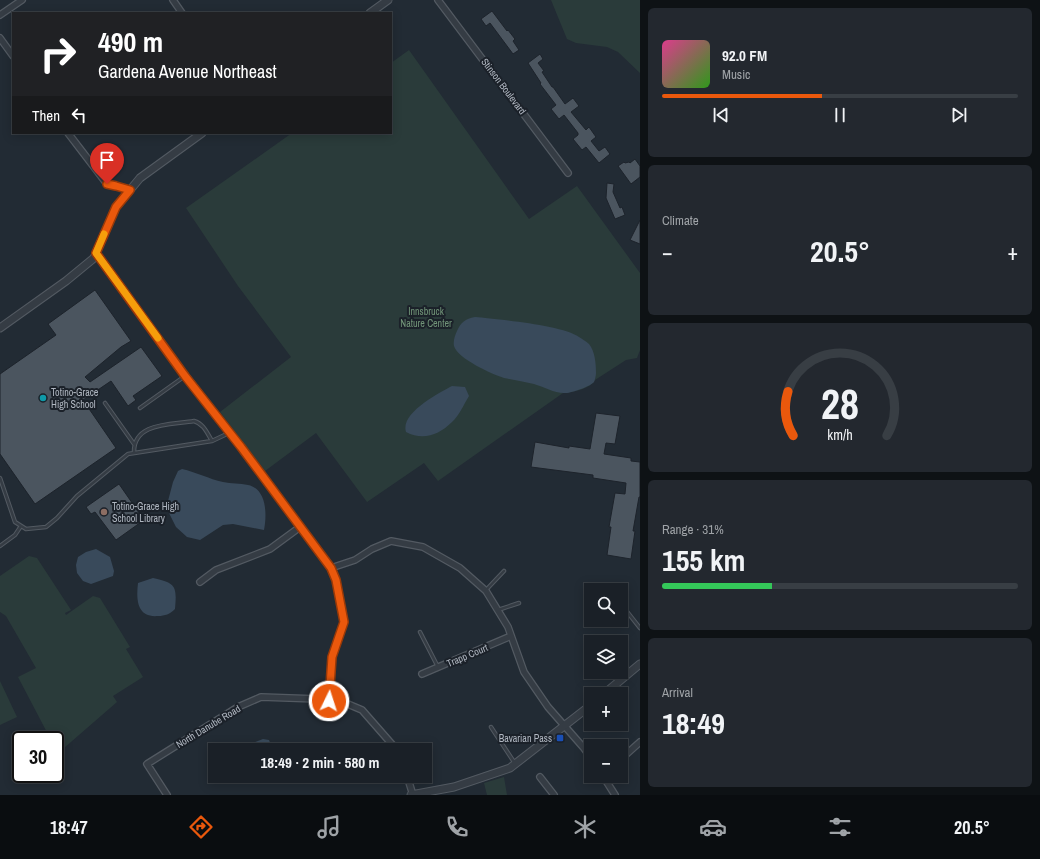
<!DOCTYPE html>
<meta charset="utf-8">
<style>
:root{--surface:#1a2027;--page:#23282f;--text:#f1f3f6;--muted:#9fa3a7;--line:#383e44;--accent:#ea580c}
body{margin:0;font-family:"Archivo Narrow",sans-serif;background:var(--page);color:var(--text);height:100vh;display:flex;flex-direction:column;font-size:15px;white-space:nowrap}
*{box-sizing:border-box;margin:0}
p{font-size:13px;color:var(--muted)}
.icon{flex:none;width:22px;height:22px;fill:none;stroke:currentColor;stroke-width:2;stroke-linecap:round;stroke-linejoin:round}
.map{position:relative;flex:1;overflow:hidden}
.drawer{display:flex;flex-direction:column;gap:8px;padding:8px;background:#0e1215;width:400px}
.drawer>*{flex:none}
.guide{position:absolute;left:12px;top:12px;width:380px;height:122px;border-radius:0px;box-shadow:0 2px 10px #0003,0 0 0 1px var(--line);background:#202124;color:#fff;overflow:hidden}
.buttons{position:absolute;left:584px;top:583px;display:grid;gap:8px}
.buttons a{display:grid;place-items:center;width:44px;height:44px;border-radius:0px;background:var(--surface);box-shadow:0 2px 10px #0003,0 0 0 1px var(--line);font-size:20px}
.speed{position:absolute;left:12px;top:731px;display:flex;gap:8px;font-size:20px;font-weight:700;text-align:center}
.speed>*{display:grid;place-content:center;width:52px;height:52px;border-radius:50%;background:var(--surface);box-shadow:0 2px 10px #0003,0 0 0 1px var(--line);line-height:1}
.speed .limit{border:2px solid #111;border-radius:6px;background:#fff;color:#111}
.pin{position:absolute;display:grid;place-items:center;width:34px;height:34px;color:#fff;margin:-41px -17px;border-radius:50% 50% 50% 0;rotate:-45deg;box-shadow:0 0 4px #0007}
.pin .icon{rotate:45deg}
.me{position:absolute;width:44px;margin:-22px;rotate:4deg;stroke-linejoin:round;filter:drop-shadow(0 0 3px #0008)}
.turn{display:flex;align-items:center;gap:14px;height:84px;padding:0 20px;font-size:18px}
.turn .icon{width:52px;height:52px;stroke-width:2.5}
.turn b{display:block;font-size:28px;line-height:34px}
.then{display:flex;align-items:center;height:38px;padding:0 20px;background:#0003;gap:8px;font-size:15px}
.big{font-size:30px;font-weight:800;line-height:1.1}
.drawer .widget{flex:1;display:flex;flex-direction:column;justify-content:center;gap:6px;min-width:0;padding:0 14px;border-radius:6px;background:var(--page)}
.drawer .dial{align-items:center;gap:0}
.dial svg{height:104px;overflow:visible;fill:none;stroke:var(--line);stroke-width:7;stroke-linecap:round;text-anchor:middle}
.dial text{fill:var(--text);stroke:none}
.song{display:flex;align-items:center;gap:12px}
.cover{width:48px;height:48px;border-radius:6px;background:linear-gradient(135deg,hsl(330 70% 55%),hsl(110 70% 35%))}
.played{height:4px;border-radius:2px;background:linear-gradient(90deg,var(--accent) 45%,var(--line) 45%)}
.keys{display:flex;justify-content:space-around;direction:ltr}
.heat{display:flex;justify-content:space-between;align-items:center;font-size:22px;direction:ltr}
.charge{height:6px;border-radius:3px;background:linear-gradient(90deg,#34c759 31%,var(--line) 0)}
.trip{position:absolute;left:208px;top:743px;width:224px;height:40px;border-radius:0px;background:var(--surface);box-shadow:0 2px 10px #0003,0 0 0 1px var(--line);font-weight:800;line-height:40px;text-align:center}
.tabs{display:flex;height:64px;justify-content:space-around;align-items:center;background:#0a0d10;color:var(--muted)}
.tabs .icon{width:28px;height:28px}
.tabs .current{color:var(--accent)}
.tabs b{font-size:18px;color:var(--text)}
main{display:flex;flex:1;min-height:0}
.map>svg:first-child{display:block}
.green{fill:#2a3b3a}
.water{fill:#394a5b}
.building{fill:#4b555f;stroke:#1d232b}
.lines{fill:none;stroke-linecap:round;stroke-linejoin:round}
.service-casing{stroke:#535a62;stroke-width:4.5}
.minor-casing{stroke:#535a62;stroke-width:8}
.tertiary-casing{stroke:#535a62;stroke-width:9}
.service{stroke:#353c44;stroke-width:2.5}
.minor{stroke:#353c44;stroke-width:5.5}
.tertiary{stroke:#353c44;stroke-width:7}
.route-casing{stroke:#983908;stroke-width:10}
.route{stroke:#ea580c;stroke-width:7}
.slow{stroke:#f59e0b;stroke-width:7}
.culture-dot{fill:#0f9aa8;stroke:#1b2129;stroke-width:1.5}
.education-dot{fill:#8d6e63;stroke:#1b2129;stroke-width:1.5}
.transit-dot{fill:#1a4fb4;stroke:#1b2129;stroke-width:1.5}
.labels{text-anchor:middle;stroke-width:4;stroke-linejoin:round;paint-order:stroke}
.street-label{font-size:10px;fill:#b0b7c1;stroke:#1b2129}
.park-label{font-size:10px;fill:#719478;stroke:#1b2129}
.poi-label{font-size:10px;fill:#b0b7c1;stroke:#1b2129;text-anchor:start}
</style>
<main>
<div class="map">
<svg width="640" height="795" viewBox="0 0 640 795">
<rect width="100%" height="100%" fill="#222b34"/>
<path class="green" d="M551,0H640V73L618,52L607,47L576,43L567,39Z
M409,50L529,219L577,186L640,273V350L637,358L626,360L595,380C590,389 575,391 566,393H563L438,481L424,463L367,502L316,433L265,471L220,412L291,357L238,286L186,208L292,133H391V63Z
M29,556L37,558L71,610L65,613L66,615L93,596L100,598L130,647L126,649L143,677L113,696L117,702L64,748L60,750L55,748V740H51L18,677L36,668L6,616L0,612V576Z
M0,681L17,717L0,725Z
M504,777L507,795H487L484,783Z"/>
<path class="water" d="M475,317C496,319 563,325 579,337C582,339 586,341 589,344C595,351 596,364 596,373C596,375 595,380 594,382C591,386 572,393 566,393C556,394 544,387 534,384C524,382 514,380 504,378C492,374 458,359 454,346C453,341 455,335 457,331C461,322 465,319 475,317Z
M452,386L465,387L469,396C464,404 459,416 452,422C439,435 423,441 406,432C400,413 439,393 452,386Z
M182,469C196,472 209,479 223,482C231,484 240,483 248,485C267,489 267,515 264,530L233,524L223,525L200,540L187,537L176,527L169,513L168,501L173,482L178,471Z
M96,549L110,557L114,571L113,576L91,584L83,581L77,573L76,565L78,557L86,552Z
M153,578C176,583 177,586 175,609C170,614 165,616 158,616C137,618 136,600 138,583Z
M263,739L269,740L271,745L270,750H234Z"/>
<path class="building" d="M492,11L507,31L508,30L515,39L513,41L519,50L513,54L490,23L486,26L481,19Z
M540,54L543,59L538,63L544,71L542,72L552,87H553L565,104L573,98L579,106L571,112L586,130L589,127L596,137L591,141L599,151L605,147L610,154L599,163L586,147L582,150L573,139L578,135V133L564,115L559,119L551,109L556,105L540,84L541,83L528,63Z
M635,159L640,166V177L631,184L618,166L624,162L625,163L629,162L630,163Z
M607,183L614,184L613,192L620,208L622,207L625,215L615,219L606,198Z
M640,220V244L630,240Z
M95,290L131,341L121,347L85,377L90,382L141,347L162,376L133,396L136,400L128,406L111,381L83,400L116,448L35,504L0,454V374L56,335L48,324Z
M596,413L620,416L615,444L606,443L604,454L631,458V461L640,462V497H639L633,531H635L631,559L607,555L611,527H609L615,493L625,494L626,483L593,478V475L531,467L535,442L569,448V446L590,449Z
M119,484L144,520L116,540L95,512L91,514L86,507Z"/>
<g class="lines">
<defs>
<path id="service" d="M105,403L134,444
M140,408L185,376
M134,453C133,422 171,425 194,421C204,424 207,433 212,441
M0,478L15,522L26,529L46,527L57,518L77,496L128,454L212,441L229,433
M0,546L15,535L21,526
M486,590L504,571
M621,604L640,628
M498,610L519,603
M621,613L625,609
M606,625L612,620
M420,632L438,667
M491,727L514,762"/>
<path id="minor" d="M173,0L182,13
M438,0L568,173
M0,15L22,0
M0,38L13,56
M68,133L107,184L116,186L130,190
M96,253L185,375L241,447L331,568L336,580L344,622L332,657L329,701
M331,568L355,560L372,549L391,541L423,547L460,568L486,591L508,627L524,672L548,707L583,747L591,758
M200,582L216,570L270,549L300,527
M422,674L511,636
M621,759L640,742
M407,776L413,795
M603,776L615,795
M540,777L554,795
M167,795L147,764L238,707L261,697L318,699L343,702L362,710L397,750"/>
<path id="tertiary" d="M370,13L388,0
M0,328L66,281L94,258L116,207L140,178L202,133
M604,694L640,664
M411,795L454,787L510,768L591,705"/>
</defs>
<use href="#service" class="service-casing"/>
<use href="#minor" class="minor-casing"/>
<use href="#tertiary" class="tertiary-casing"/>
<use href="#service" class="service"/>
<use href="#minor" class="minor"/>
<use href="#tertiary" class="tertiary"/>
</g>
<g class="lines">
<defs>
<path id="route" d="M107,184L116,186L130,190L116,207L96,253L185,376L241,447L331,568L336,580L344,622L332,657L329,701"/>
</defs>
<use href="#route" class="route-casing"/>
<use href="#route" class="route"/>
<path class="slow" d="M104,234L96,253L158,338"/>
</g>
<circle class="culture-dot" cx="43" cy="398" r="4"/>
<circle class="education-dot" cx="104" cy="512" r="4"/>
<rect class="transit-dot" x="556" y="734" width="8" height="8" rx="2"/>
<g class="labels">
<g class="street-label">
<text transform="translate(504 86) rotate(53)" y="4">Stinson Boulevard</text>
<text transform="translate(467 655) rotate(-23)" y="4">Trapp Court</text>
<text transform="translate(208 726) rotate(-31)" y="4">North Danube Road</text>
</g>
<g class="park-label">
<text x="426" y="315">Innsbruck<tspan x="426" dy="12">Nature Center</tspan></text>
</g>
<g class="poi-label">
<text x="51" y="396">Totino-Grace<tspan x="51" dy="12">High School</tspan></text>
<text x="112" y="510">Totino-Grace High<tspan x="112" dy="12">School Library</tspan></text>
<text x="552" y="742" text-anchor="end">Bavarian Pass</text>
</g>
</g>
</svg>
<div class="buttons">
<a><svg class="icon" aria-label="search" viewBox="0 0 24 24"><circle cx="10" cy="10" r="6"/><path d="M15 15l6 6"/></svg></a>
<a><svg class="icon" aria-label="layers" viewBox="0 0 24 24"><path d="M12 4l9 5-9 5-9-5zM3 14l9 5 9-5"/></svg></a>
<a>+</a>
<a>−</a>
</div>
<div class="speed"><div class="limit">30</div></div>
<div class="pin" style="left:107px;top:184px;background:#d93025"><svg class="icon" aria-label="arrive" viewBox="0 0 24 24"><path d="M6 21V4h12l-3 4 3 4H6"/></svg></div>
<svg class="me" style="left:329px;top:701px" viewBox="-20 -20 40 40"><circle r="17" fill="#ea580c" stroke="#fff" stroke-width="3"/><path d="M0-11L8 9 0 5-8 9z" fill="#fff"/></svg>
<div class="trip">18:49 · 2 min · 580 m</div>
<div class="guide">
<div class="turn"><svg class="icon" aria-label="right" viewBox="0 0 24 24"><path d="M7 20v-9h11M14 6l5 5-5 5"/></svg><div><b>490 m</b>Gardena Avenue Northeast</div></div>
<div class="then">Then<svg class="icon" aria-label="left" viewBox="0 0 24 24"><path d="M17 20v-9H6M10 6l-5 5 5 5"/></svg></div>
</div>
</div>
<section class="drawer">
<div class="widget">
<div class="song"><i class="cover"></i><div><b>92.0 FM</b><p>Music</p></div></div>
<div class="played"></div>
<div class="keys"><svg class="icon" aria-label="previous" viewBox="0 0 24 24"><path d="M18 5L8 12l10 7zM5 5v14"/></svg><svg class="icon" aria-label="pause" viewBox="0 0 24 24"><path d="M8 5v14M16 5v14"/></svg><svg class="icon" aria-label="next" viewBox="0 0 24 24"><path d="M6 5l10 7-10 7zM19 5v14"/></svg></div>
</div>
<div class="widget"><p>Climate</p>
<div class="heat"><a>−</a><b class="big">20.5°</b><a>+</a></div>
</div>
<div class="widget dial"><svg viewBox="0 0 100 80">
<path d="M14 69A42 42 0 1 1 86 69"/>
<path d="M14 69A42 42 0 0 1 10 35" stroke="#ea580c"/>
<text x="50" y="56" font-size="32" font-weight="700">28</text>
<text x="50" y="72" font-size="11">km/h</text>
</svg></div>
<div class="widget"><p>Range · 31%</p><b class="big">155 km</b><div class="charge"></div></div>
<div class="widget"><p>Arrival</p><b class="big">18:49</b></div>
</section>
</main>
<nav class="tabs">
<b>18:47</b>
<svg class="icon current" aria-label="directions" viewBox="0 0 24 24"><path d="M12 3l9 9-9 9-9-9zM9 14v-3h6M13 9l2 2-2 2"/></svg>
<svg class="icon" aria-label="music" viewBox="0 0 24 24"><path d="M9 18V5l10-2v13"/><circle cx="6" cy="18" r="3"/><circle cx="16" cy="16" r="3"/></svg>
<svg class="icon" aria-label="phone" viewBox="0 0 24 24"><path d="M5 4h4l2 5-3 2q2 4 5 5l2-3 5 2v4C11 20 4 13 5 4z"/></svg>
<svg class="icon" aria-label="climate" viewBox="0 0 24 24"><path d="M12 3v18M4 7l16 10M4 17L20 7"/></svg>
<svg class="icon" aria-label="car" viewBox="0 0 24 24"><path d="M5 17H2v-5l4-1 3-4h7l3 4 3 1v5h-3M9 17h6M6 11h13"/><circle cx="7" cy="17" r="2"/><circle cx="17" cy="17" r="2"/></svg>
<svg class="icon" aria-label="filters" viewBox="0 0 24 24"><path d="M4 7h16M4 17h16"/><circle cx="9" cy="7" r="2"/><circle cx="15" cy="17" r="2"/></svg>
<b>20.5°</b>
</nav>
